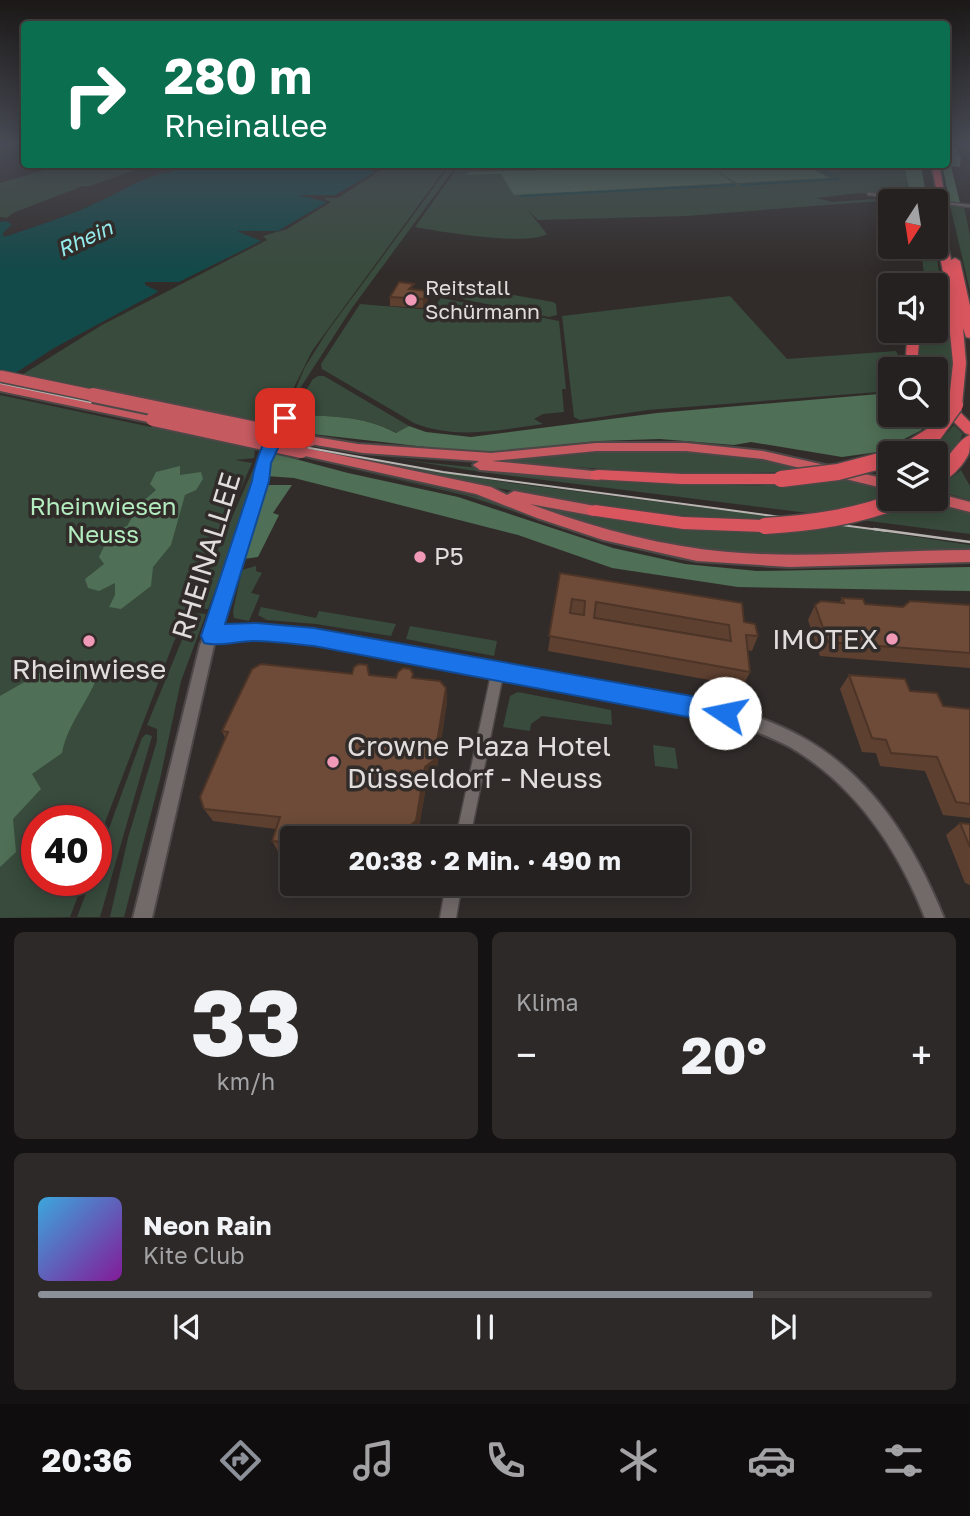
<!DOCTYPE html>
<html lang="de">
<meta charset="utf-8">
<style>
:root{--surface:#252120;--page:#2d2929;--text:#f1f3f6;--muted:#a3a3a5;--line:#423e3e;--accent:#8c9099}
body{margin:0;font-family:"Golos Text",sans-serif;background:var(--page);color:var(--text);height:100vh;display:flex;flex-direction:column;font-size:26px;white-space:nowrap}
*{box-sizing:border-box;margin:0}
p{font-size:23px;color:var(--muted)}
.icon{flex:none;width:38px;height:38px;fill:none;stroke:currentColor;stroke-width:2;stroke-linecap:round;stroke-linejoin:round}
.map{position:relative;height:918px;overflow:hidden}
.side{display:flex;flex-direction:column;gap:14px;padding:14px;background:#141212;flex:1}
.side>*{flex:none}
.hud{position:absolute;left:21px;top:21px;width:929px;height:147px;border-radius:7px;box-shadow:0 4px 18px #0003,0 0 0 2px var(--line);background:#0b6e4f;color:#fff;overflow:hidden}
.needle{width:46px;rotate:192deg}
.fabs{position:absolute;left:878px;top:189px;display:grid;gap:14px}
.fabs a{display:grid;place-items:center;width:70px;height:70px;border-radius:7px;background:var(--surface);box-shadow:0 4px 18px #0003,0 0 0 2px var(--line);font-size:35px}
.speed{position:absolute;left:21px;top:805px;display:flex;gap:14px;font-size:35px;font-weight:700;text-align:center}
.speed>*{display:grid;place-content:center;width:91px;height:91px;border-radius:50%;background:var(--surface);box-shadow:0 4px 18px #0003,0 0 0 2px var(--line);line-height:1}
.speed .limit{border:10px solid #d22;background:#fff;color:#111}
.pin{position:absolute;display:grid;place-items:center;width:60px;height:60px;color:#fff;margin:-30px;border-radius:14px;box-shadow:0 4px 10px #0006}
.me{position:absolute;width:77px;margin:-38px;rotate:281deg;stroke-linejoin:round;filter:drop-shadow(0 0 5px #0008)}
.turn{display:flex;align-items:center;gap:24px;height:147px;padding:0 28px;font-size:32px}
.turn .icon{width:91px;height:91px;stroke-width:2.5}
.turn b{display:block;font-size:49px;line-height:60px}
.big{font-size:52px;font-weight:700;line-height:1.1}
.side .tile{flex:1;display:flex;flex-direction:column;justify-content:center;gap:10px;min-width:0;padding:0 24px;border-radius:10px;background:var(--page)}
.side .dial{align-items:center;gap:0}
.dial b{font-size:91px;line-height:1}
.song{display:flex;align-items:center;gap:21px}
.cover{width:84px;height:84px;border-radius:10px;background:linear-gradient(135deg,hsl(200 70% 55%),hsl(290 70% 35%))}
.played{height:7px;border-radius:4px;background:linear-gradient(90deg,var(--accent) 80%,var(--line) 80%)}
.keys{display:flex;justify-content:space-around;direction:ltr}
.heat{display:flex;justify-content:space-between;align-items:center;font-size:38px;direction:ltr}
.side .tiles{flex:1;display:grid;gap:14px;grid-template-columns:1fr 1fr}
.tile:last-child{grid-column:span 2}
.trip{position:absolute;left:280px;top:826px;width:410px;height:70px;border-radius:7px;background:var(--surface);box-shadow:0 4px 18px #0003,0 0 0 2px var(--line);font-weight:700;line-height:70px;text-align:center}
.menu{display:flex;height:112px;justify-content:space-around;align-items:center;background:#0f0d0d;color:var(--muted)}
.menu .icon{width:49px;height:49px}
.menu .on{color:var(--accent)}
.menu b{font-size:32px;color:var(--text)}
.map>svg:first-child{display:block}
.green{fill:#384b3c}
.forest{fill:#4f6f56}
.water{fill:#124949}
.lines{fill:none;stroke-linecap:round;stroke-linejoin:round}
.stream{stroke:#124949;stroke-width:2}
.minor-casing{stroke:#4d4847;stroke-width:3}
.tertiary-casing{stroke:#4d4847;stroke-width:4}
.trunk-casing{stroke:#4d4847;stroke-width:4}
.motorway-casing{stroke:#4d4847;stroke-width:3}
.minor{fill:#716a68;fill-rule:evenodd}
.tertiary{fill:#716a68;fill-rule:evenodd}
.trunk{fill:#c55a61;fill-rule:evenodd}
.motorway{fill:#da565f;fill-rule:evenodd}
.tram-far1{stroke:#b8b4b2;stroke-width:2}
.tram{stroke:#b8b4b2;stroke-width:2.5}
.trunk-bridge-far1-casing{stroke:#4d4847;stroke-width:14;stroke-linecap:butt}
.trunk-bridge-casing{stroke:#4d4847;stroke-width:18;stroke-linecap:butt}
.motorway-bridge-casing{stroke:#4d4847;stroke-width:19;stroke-linecap:butt}
.trunk-bridge-far1{stroke:#c55a61;stroke-width:11}
.trunk-bridge{stroke:#c55a61;stroke-width:14}
.motorway-bridge{stroke:#da565f;stroke-width:16}
.wall{fill:#5e4030;fill-rule:evenodd}
.shaded-wall{fill:#4c3427}
.building{fill:#6d4b38;stroke:#4c3427;stroke-width:2;fill-rule:evenodd}
.route{fill:#1a73e8;stroke:#114b97;stroke-width:2}
.poi-dot{fill:#f09ab7;stroke:#312c2a;stroke-width:2.5}
.labels{text-anchor:middle;stroke-width:7;stroke-linejoin:round;paint-order:stroke}
.far-water-label{font-size:21px;font-style:italic;fill:#94ecec;stroke:#312c2a}
.far-poi-label{font-size:21px;fill:#e1dddc;stroke:#312c2a;text-anchor:start}
.park-label{font-size:24px;fill:#b2ecbf;stroke:#312c2a}
.poi-label{font-size:24px;fill:#e1dddc;stroke:#312c2a;text-anchor:start}
.near-street-label{font-size:28px;fill:#e1dddc;stroke:#312c2a}
.near-poi-label{font-size:28px;fill:#e1dddc;stroke:#312c2a;text-anchor:end}
</style>
<div class="map">
<svg width="970" height="918" viewBox="0 0 970 918">
<rect width="100%" height="100%" fill="#312c2a"/>
<path class="green" d="M62,165V164L148,165L90,186H83L13,213L7,218L0,217V183Z
M388,165H448L312,351L284,407L280,410L258,409L257,412L278,414L273,423L20,376L102,325L267,240L263,236L287,229L331,202L323,198H338L381,170L367,167L382,169Z
M450,165H457L352,308L288,407L305,367L327,332Z
M459,165H905L907,184L917,199L859,193L816,198L833,202L874,199L879,201L686,216L538,220L527,209L547,234C527,246 442,232 415,227Z
M950,205L964,207L970,236V291Z
M921,247H935L941,284L936,299V285H925Z
M474,288L553,302L556,304L557,315L549,317L462,299L469,290Z
M730,296L787,359L896,351L905,369H891V391L648,410L580,420L574,417L562,316Z
M441,298L559,321L566,389H562L564,412L543,414L534,419L543,424C499,430 457,440 414,423L322,369L321,364L360,304L432,310Z
M947,299L955,355L947,402L936,390V369H923C917,356 914,344 919,331H936V310Z
M318,376H324L409,426L397,433C363,415 328,416 290,415L313,379Z
M0,395L255,449L254,458L235,460L252,463L173,644L96,846V821H37V880H84L70,917L0,918Z
M954,425L963,434L955,448L936,467V453H918L943,437Z
M630,450L707,452L817,470L702,475L490,462Z
M368,454L421,462L598,480L756,486L849,478L891,489V494L863,504L816,514L481,472Z
M364,460L511,483L784,518C641,523 503,489 364,460Z
M260,464L257,480L208,609L192,608L255,465Z
M330,464L479,497L616,543L700,560L773,566L970,561V563L776,568L681,560L605,542L468,496Z
M961,470L970,486V500L936,490Z
M921,499L970,511V534L861,520Z
M526,503L635,522L698,529L789,531L838,525L970,545V551C897,548 823,558 750,555C672,551 599,528 526,503Z
M256,566V571L262,573L251,593L260,595L249,621L234,618L233,611L242,570Z
M261,607L316,618L319,611L396,624L391,636L316,624L267,620L258,615Z
M193,613L206,614L181,681L160,779L124,917H110L128,838L157,741V729L147,725Z
M410,626L497,641L494,656L406,639Z
M518,692L611,710L612,725L542,716L531,724L530,731L503,727L510,696Z
M146,734L152,736L100,917H77L91,880H96V864L142,738Z
M653,745L675,748L678,769L655,766Z"/>
<path class="forest" d="M947,143H955L961,159L960,167L951,166L960,203H950L942,165L947,164Z
M591,165H787L786,167L789,165H807L829,178L736,183L716,170L733,183L514,195L501,174L464,175L470,172L549,170Z
M905,165H921L927,200C907,197 907,182 905,165Z
M891,393V415H933L934,419L920,431L878,452L842,457L751,442L734,445L660,439L598,441L507,451H461L312,434L284,427L290,415C328,416 363,415 396,433L409,426L426,432L471,437L657,413Z
M269,452L348,473L458,497L613,548L685,564L757,571L970,567V591L738,587L612,568L518,535L294,478L266,476Z
M180,466V475L201,472L203,479L196,490L185,495L171,545L153,567L151,586L121,609L109,607L115,595V583L99,591L88,588L85,579L104,564L99,557L111,531L127,526L140,504L156,490L150,484L156,472Z
M270,485H292L273,513L279,515L258,557L244,559L240,553L265,486Z
M102,662C95,695 68,720 62,753L32,774L41,789L13,819L16,852L0,867V696L54,665Z"/>
<path class="water" d="M348,164L375,172L335,195H298L327,202L278,231H237L261,241L179,282H145V285L158,291L156,293L54,348L0,383V222L5,221L12,224L3,233L4,237C37,226 69,216 100,201C126,190 141,177 170,172L173,170L171,165Z"/>
<g class="lines">
<path class="stream" d="M741,185L839,179L813,164
M521,196L734,185"/>
<defs>
<path id="minor" d="M868,193L930,200L932,201H920L870,195H868Z
M934,201H936L970,205V207L936,203V201Z
M282,416H288L289,418L270,452L266,481L217,637L215,640L211,642L207,640L205,637L256,481L262,452Z
M498,665L502,666L504,670L470,838H456L492,670L494,666Z
M446,884H462L456,918H440Z"/>
<path id="tertiary" d="M236,626C315,625 391,644 468,658C554,675 640,689 725,706C751,714 776,723 800,736C872,775 914,844 944,918H925C898,849 855,785 790,747C769,736 747,728 725,720C640,703 554,688 468,671C388,655 297,627 215,642L214,645L152,918H133L200,645L206,633Z"/>
<path id="trunk" d="M0,383L153,415L159,419L153,423L0,391Z
M309,436L358,444L491,453L596,443H686L763,451L891,480V490L763,459L686,451H596L492,461L603,472L605,475L603,478L598,480L480,470L473,465L479,461L363,453L304,443L302,440Z
M301,447L491,487L507,495L514,491L595,506L600,507L603,511L600,515L595,516L530,504C594,528 660,546 728,552C809,559 890,550 970,550V562L789,567L697,561L603,540L537,518L476,494L296,454L294,451L296,448Z
M936,493L970,502V512L931,502L929,499H936Z"/>
<path id="motorway" d="M931,164H939L946,204L939,202Z
M936,209L940,212L951,260L955,258L960,261L970,306V338L966,337L963,328L966,363L962,405L957,409L970,422V435L965,433L936,404V392L949,401L953,363L946,293L942,304L936,307V290L944,277L936,237Z
M908,331H920L918,354L924,369H911L906,354Z
M970,435C970,441 970,448 969,453C964,465 949,481 936,484V470C947,461 957,440 970,435Z
M598,470L682,474H781L789,479L781,484H682L592,479L590,475L592,471Z
M595,505L683,517L765,520L771,521L774,526L771,531L765,532L683,529L589,515L586,511L589,507Z"/>
</defs>
<use href="#minor" class="minor-casing"/>
<use href="#tertiary" class="tertiary-casing"/>
<use href="#trunk" class="trunk-casing"/>
<use href="#motorway" class="motorway-casing"/>
<use href="#minor" class="minor"/>
<use href="#tertiary" class="tertiary"/>
<use href="#trunk" class="trunk"/>
<use href="#motorway" class="motorway"/>
<path class="tram-far1" d="M0,383L304,447L443,472L887,531"/>
<path class="tram" d="M874,529L970,542"/>
<defs>
<path id="trunk-bridge-far1" d="M0,376L101,397"/>
<path id="trunk-bridge" d="M93,395L309,440
M153,419L301,451"/>
<path id="motorway-bridge" d="M903,453L934,434L955,405
M781,479L838,472L891,458
M765,526C812,523 858,517 902,499"/>
</defs>
<use href="#trunk-bridge-far1" class="trunk-bridge-far1-casing"/>
<use href="#trunk-bridge" class="trunk-bridge-casing"/>
<use href="#motorway-bridge" class="motorway-bridge-casing"/>
<use href="#trunk-bridge-far1" class="trunk-bridge-far1"/>
<use href="#trunk-bridge" class="trunk-bridge"/>
<use href="#motorway-bridge" class="motorway-bridge"/>
</g>
<path class="wall" d="M414,289L428,291V300L423,308L390,306V297Z
M560,573L744,622L758,636L752,651L747,650L750,672L743,686L548,651ZM594,617L724,639V640L594,618Z
M842,598L865,604L903,607L970,605V668L820,656L808,620L815,605L840,602Z
M352,674L414,678L446,688L447,702L436,774L427,781L418,833L412,838H292V855L279,853L272,841L276,829L213,821L204,809L225,738L222,731Z
M849,675L910,691L943,706L970,709V818L943,815L925,771L880,766L876,753L862,752L840,689Z
M960,823L970,824V885L965,883L946,835Z"/>
<path class="shaded-wall" d="M428,291V300L423,308V299Z
M446,688L447,702L436,774L427,781L418,833L412,838H408L407,828L425,767Z
M387,826L390,838H385Z"/>
<path class="building" d="M399,282L414,284L409,289L428,291L423,299L390,297Z
M560,573L742,603L744,622L755,624L758,636L746,635L750,672L549,636ZM572,599L585,601L584,615L570,613ZM596,602L729,625L731,641L594,618Z
M842,598L863,599L865,604L903,607L910,601L970,605V653L828,642L815,605L821,601L844,603Z
M261,664L352,674L354,667L359,664L367,665L369,675L396,678L398,672L403,668L410,669L413,674L412,678L440,681L446,688L434,760L425,767L416,821L407,828L387,826L385,838H361L305,832L303,838H292V843L272,841L280,817L204,809L200,797L228,732L222,731L252,669Z
M849,675L905,679L910,691L937,693L943,706L970,709V804L956,802L937,757L891,753L886,740L872,738Z
M960,823L970,824V847Z"/>
<linearGradient id="sky" x2="0" y2="1"><stop stop-color="#1b1817"/><stop offset="0.53" stop-color="#484b55"/><stop offset="1" stop-color="#484b55" stop-opacity="0"/></linearGradient>
<rect width="970" height="272" fill="url(#sky)"/>
<path class="route" d="M285,414L292,418L271,463L269,481L225,624L257,623L314,628L725,702L733,705L736,713L733,721L725,724L314,646C294,644 273,641 253,641C238,641 217,647 204,643L201,636L252,481C254,466 269,419 285,414Z"/>
<g class="poi-dot">
<circle cx="411" cy="300" r="7"/>
<circle cx="420" cy="557" r="7"/>
<circle cx="892" cy="639" r="7"/>
<circle cx="89" cy="641" r="7"/>
<circle cx="333" cy="762" r="7"/>
</g>
<g class="labels">
<g class="far-water-label">
<text transform="translate(85 239) rotate(-25)" y="7">Rhein</text>
</g>
<g class="far-poi-label">
<text x="425" y="295">Reitstall<tspan x="425" dy="24">Schürmann</tspan></text>
</g>
<g class="park-label">
<text x="103" y="515">Rheinwiesen<tspan x="103" dy="28">Neuss</tspan></text>
</g>
<g class="poi-label">
<text x="434" y="565">P5</text>
</g>
<g class="near-street-label">
<text transform="translate(206 556) rotate(-73)" y="10">RHEINALLEE</text>
</g>
<g class="near-poi-label">
<text x="878" y="649">IMOTEX</text>
<text x="89" y="679" text-anchor="middle">Rheinwiese</text>
<text x="347" y="756" text-anchor="start">Crowne Plaza Hotel<tspan x="347" dy="32">Düsseldorf - Neuss</tspan></text>
</g>
</g>
</svg>
<div class="fabs">
<a><svg class="needle" viewBox="-14 -14 28 28"><path d="M0-13l5 13h-10z" fill="#e53935"/><path d="M0 13l5-13h-10z" fill="#a3a3a5"/></svg></a>
<a><svg class="icon" aria-label="sound" viewBox="0 0 24 24"><path d="M4 9h4l5-4v14l-5-4H4zM17 9q2 3 0 6"/></svg></a>
<a><svg class="icon" aria-label="search" viewBox="0 0 24 24"><circle cx="10" cy="10" r="6"/><path d="M15 15l6 6"/></svg></a>
<a><svg class="icon" aria-label="layers" viewBox="0 0 24 24"><path d="M12 4l9 5-9 5-9-5zM3 14l9 5 9-5"/></svg></a>
</div>
<div class="speed"><div class="limit">40</div></div>
<div class="pin" style="left:285px;top:418px;background:#d93025"><svg class="icon" aria-label="arrive" viewBox="0 0 24 24"><path d="M6 21V4h12l-3 4 3 4H6"/></svg></div>
<svg class="me" style="left:725px;top:713px" viewBox="-20 -20 40 40"><circle r="19" fill="#fff"/><path d="M0-13L10 11 0 6-10 11z" fill="#1a73e8"/></svg>
<div class="trip">20:38 · 2 Min. · 490 m</div>
<div class="hud">
<div class="turn"><svg class="icon" aria-label="right" viewBox="0 0 24 24"><path d="M7 20v-9h11M14 6l5 5-5 5"/></svg><div><b>280 m</b>Rheinallee</div></div>
</div>
</div>
<section class="side">
<div class="tiles">
<div class="tile dial"><b>33</b><p>km/h</p></div>
<div class="tile"><p>Klima</p>
<div class="heat"><a>−</a><b class="big">20°</b><a>+</a></div>
</div>
<div class="tile">
<div class="song"><i class="cover"></i><div><b>Neon Rain</b><p>Kite Club</p></div></div>
<div class="played"></div>
<div class="keys"><svg class="icon" aria-label="previous" viewBox="0 0 24 24"><path d="M18 5L8 12l10 7zM5 5v14"/></svg><svg class="icon" aria-label="pause" viewBox="0 0 24 24"><path d="M8 5v14M16 5v14"/></svg><svg class="icon" aria-label="next" viewBox="0 0 24 24"><path d="M6 5l10 7-10 7zM19 5v14"/></svg></div>
</div>
</div>
</section>
<nav class="menu">
<b>20:36</b>
<svg class="icon on" aria-label="directions" viewBox="0 0 24 24"><path d="M12 3l9 9-9 9-9-9zM9 14v-3h6M13 9l2 2-2 2"/></svg>
<svg class="icon" aria-label="music" viewBox="0 0 24 24"><path d="M9 18V5l10-2v13"/><circle cx="6" cy="18" r="3"/><circle cx="16" cy="16" r="3"/></svg>
<svg class="icon" aria-label="phone" viewBox="0 0 24 24"><path d="M5 4h4l2 5-3 2q2 4 5 5l2-3 5 2v4C11 20 4 13 5 4z"/></svg>
<svg class="icon" aria-label="climate" viewBox="0 0 24 24"><path d="M12 3v18M4 7l16 10M4 17L20 7"/></svg>
<svg class="icon" aria-label="car" viewBox="0 0 24 24"><path d="M5 17H2v-5l4-1 3-4h7l3 4 3 1v5h-3M9 17h6M6 11h13"/><circle cx="7" cy="17" r="2"/><circle cx="17" cy="17" r="2"/></svg>
<svg class="icon" aria-label="filters" viewBox="0 0 24 24"><path d="M4 7h16M4 17h16"/><circle cx="9" cy="7" r="2"/><circle cx="15" cy="17" r="2"/></svg>
</nav>
